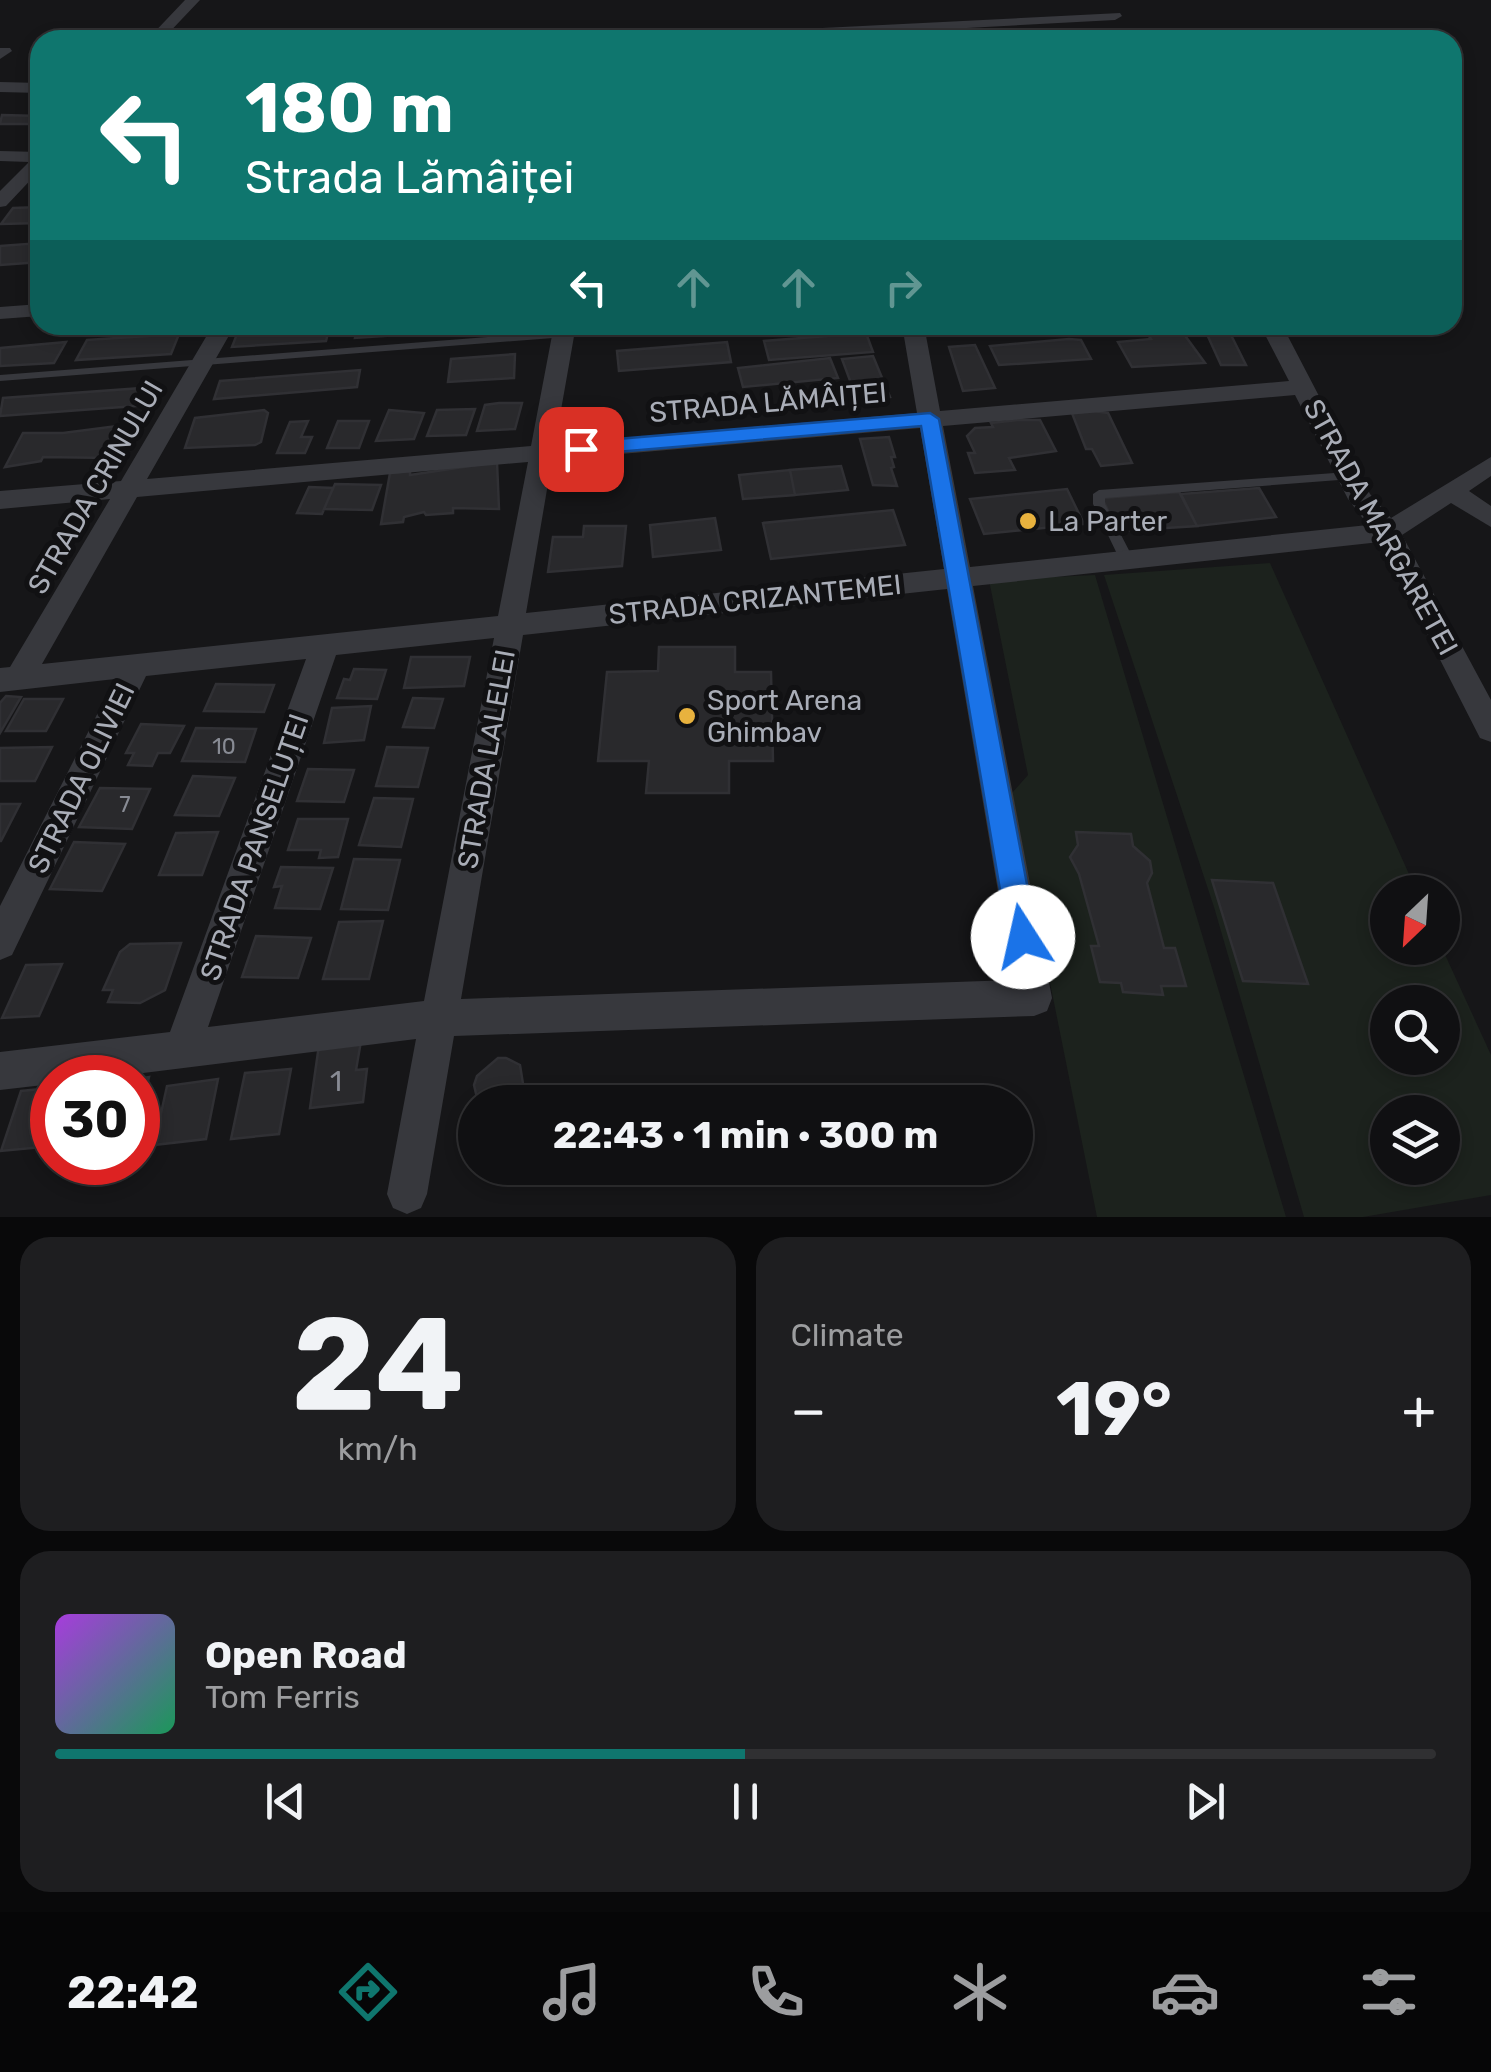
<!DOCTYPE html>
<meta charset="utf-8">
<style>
:root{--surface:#101012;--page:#1e1e20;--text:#f1f3f6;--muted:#9c9d9f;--line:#303032;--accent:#0f766e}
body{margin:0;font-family:Rubik,sans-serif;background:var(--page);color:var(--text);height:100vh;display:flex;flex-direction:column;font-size:38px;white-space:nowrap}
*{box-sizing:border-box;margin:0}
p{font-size:32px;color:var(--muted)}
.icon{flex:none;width:55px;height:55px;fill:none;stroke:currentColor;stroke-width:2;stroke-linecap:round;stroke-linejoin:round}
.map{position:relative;height:1217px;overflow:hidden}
.sheet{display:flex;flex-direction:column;gap:20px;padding:20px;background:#09090a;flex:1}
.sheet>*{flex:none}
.banner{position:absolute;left:30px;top:30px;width:1432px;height:305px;border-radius:30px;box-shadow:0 5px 15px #0003,0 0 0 2px var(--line);background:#0f766e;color:#fff;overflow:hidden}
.needle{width:65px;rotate:205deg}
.buttons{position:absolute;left:1370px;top:875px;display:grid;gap:20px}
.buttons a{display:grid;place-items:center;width:90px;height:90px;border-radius:50%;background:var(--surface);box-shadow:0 5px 15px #0003,0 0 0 2px var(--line);font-size:50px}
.speed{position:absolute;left:30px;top:1055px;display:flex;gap:20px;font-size:50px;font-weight:700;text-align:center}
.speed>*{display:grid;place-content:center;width:130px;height:130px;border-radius:50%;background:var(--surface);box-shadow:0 5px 15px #0003,0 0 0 2px var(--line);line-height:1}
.speed .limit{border:15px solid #d22;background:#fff;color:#111}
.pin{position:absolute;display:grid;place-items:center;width:85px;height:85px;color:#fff;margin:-42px;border-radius:20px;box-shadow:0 5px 15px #0006}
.me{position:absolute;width:110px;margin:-55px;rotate:350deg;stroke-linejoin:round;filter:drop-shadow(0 0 8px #0008)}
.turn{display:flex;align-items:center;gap:35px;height:210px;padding:0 50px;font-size:45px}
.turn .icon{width:130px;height:130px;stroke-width:2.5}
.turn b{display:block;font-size:70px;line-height:85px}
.lanes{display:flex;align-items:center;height:95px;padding:0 50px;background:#0003;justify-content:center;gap:50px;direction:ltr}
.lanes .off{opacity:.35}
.big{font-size:75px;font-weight:700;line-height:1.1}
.sheet .widget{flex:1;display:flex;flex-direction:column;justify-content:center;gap:15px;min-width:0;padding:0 35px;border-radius:30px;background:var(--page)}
.sheet .dial{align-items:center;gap:0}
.dial b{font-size:130px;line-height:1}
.song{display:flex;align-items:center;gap:30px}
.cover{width:120px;height:120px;border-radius:15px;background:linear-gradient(135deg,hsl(280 70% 55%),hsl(150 70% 35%))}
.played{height:10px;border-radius:5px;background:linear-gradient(90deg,var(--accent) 50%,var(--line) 50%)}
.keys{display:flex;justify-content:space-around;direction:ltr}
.heat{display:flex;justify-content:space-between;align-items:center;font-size:55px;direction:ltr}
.sheet .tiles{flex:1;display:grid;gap:20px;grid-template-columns:1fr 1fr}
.widget:last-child{grid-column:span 2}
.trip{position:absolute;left:458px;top:1085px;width:575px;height:100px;border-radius:50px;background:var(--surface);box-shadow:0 5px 15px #0003,0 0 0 2px var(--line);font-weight:700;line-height:100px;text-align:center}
.tabs{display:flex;height:160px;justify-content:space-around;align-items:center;background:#060607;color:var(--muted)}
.tabs .icon{width:70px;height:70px}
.tabs .on{color:var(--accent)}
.tabs b{font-size:45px;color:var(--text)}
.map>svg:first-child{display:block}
.green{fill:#1c221d;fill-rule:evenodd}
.building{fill:#29292c;stroke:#303034;stroke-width:2.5}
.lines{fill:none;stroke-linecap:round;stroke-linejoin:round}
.lane{fill:#37383d;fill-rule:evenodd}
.street{fill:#37383d;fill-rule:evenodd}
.route{fill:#1a73e8;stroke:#114b97;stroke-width:2.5}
.poi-dot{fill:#e8b23e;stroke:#111113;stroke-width:4}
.labels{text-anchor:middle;stroke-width:10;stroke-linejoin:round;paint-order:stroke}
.number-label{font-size:22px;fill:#888b94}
.street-label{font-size:28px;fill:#a9adb7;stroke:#111113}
.poi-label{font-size:28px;fill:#a9adb7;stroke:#111113;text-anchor:start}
.near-number-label{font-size:28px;fill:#888b94}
</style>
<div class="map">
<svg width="1491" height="1217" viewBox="0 0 1491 1217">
<rect width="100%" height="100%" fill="#161618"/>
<path class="green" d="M1270,563L1417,892H1388V948H1442L1491,1055V1195L1363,1217H1304L1214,907L1104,575ZM1388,1002H1442V1058H1388ZM1388,1112H1442V1168H1388Z
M1095,575L1286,1217H1097L1012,793L1028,775L989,580Z"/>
<path class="building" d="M2,115L40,116V124H0Z
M40,207V223L1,224L13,208Z
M40,243V262L0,265V246Z
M330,325L326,341L232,347L239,329Z
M358,325H400L398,335L355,338Z
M427,325H521L426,333Z
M1178,326L1205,363L1132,367L1118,342L1151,339L1144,329Z
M1206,332L1230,333L1246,365H1221Z
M866,333L873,352L769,360L764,341Z
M179,334L171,354L76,360L87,340Z
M1069,339L1081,340L1091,359L999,365L990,346Z
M66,342L54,363L0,366V348Z
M727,342L731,362L619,371L617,351Z
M975,345L995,388L963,391L949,347Z
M515,354L514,378L448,382L451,359Z
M873,356L890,397L858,402L842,359Z
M830,358L838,378L743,387L738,368Z
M360,370L357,387L214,399L220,381Z
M157,387L149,405L0,416L3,398Z
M499,403H522L515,429L477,431L485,405Z
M475,409L466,435L427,436L437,410Z
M264,410L268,413L261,442L255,445L185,448L195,418Z
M389,410L424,413L414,439L376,441Z
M1093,411L1108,413L1132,463L1101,466L1092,449H1086L1072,413Z
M1018,420H1040L1056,451L1009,458L1015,470L975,473L968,453H975L967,436L975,428L993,427L991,423Z
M308,421L301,437H312L305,453H277L290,422Z
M338,421H369L359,448H327Z
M125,425L111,458L43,457L41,461L5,467L23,433H63Z
M889,437L895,457H891L894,467L891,468L897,486L873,485L860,439Z
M497,462L499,509L453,508V513L426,515L424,512L404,517L403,522L381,524L390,473L410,471V475Z
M841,466L848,490L795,495L790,470Z
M790,470L795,495L743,499L739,475Z
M335,484L381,485L372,510L324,509Z
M309,487L333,488L322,514L297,513Z
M1259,488L1276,517L1197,526L1181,494Z
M1067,489L1084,524L984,534L970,499Z
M1179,492L1197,526L1118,531L1102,498Z
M893,510L905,545L771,559L763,523Z
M715,518L721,550L653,557L650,525Z
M584,526H626L622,566L548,572L553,537H583Z
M659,647H735V672H771L773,761H729V793H646L649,761H598L607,672L658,671Z
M411,657H470L464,686L404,688Z
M354,669L386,670L377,699L337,698L344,679L350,680Z
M216,684L274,685L264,712L204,711Z
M6,696L21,697L0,733V703Z
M413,698L443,699L434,728L403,727Z
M24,699H63L46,731H6Z
M371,706L364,740L324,743L332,708Z
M141,724L184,726L170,753H158L152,766L128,765L134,753H126Z
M196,728L256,729L245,762L182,761Z
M52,747L35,781H0V748Z
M387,747L428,748L418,787L376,786Z
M308,769L354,770L344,802L297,801Z
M193,776L235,778L219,816L175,815Z
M100,788L150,789L132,829L79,827Z
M374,798L413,799L401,847L359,845Z
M0,804H20L1,841H0Z
M298,819H348L338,857L319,858L321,850H288Z
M218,832L202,875H159L176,833Z
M1076,832L1131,834L1133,846L1150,861L1152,873L1147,883L1164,948H1175L1186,986H1161L1163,995L1123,992L1121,983L1100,982L1091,946H1099L1079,874L1070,857L1078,845Z
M74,842L125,844L102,891L50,889Z
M354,859L400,860L388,910L341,909Z
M281,867L333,868L320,909L275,908L282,886L274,887Z
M1212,880L1273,883L1308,984L1243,981Z
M383,921L369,979H323L339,922Z
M256,936L311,938L298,978L242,977Z
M181,943L165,990L140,1003L108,1002L113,990H103L120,952L130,944Z
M62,964L39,1016L2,1018L26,965Z
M361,1041L356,1070L367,1069L363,1102L310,1108L319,1045Z
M498,1058H506L520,1065L524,1090L517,1102H478L474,1085L477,1076Z
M291,1069L279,1134L231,1139L245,1073Z
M149,1077L138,1124V1079Z
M218,1079L206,1139L154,1145L167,1086Z
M52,1088V1146L1,1151L21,1091Z"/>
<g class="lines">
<path class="lane" d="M641,325H687L682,328L0,381V375Z
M1348,472L1352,473L1354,476L1352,479L1105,498V504L1134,560L1127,565L1120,560L1093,504V494L1099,490Z"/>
<path class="street" d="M185,0H200L162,40H147Z
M1120,13L1122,16L1115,20L744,40H656L663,36Z
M0,48H10L12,51L0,59Z
M0,82L40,83V93L0,92Z
M0,151L40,152V170L6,206L0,207V191L29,162L0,161Z
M40,304V316L0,319V307Z
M213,325H235L147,479L531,446L554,325H576L555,444L917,413L902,325H924L940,411L1289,381L1260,325H1282L1370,494L1391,518L1491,457V476L1469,491L1491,506V527L1451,503L1402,535L1491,700V742L1480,738L1380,542L973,586L1052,998L1047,1011L1034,1016L454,1036L427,1194L421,1208L407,1214L393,1208L387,1194L416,1039L103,1078H52V1084L0,1090V1052L170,1032L306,659L146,676L12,955L0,960V906L115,679L0,692V668L10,667L110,499L0,509V491L121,481ZM1295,395L1348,499L1368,525L970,567L943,426ZM920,428L944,569L526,613L552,460ZM528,462L498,616L42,664L137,497ZM947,589L1013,980L461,999L523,635ZM494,638L424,1001L208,1027L336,655Z"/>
</g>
<path class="route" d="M930,413L939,419L1037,937L1033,947L1023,951L1013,947L1008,937L921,426L581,455L571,449L581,442Z"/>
<g class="poi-dot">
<circle cx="1028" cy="521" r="10"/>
<circle cx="687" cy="716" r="10"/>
</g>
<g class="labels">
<g class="number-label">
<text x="224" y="754">10</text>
<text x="125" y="812">7</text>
</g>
<g class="street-label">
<text transform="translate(768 402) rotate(-5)" y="10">STRADA LĂMÂIȚEI</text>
<text transform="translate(95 487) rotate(-60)" y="10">STRADA CRINULUI</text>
<text transform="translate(1381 527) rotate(61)" y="10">STRADA MARGARETEI</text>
<text transform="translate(755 599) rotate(-6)" y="10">STRADA CRIZANTEMEI</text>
<text transform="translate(486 759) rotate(-80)" y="10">STRADA LALELEI</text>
<text transform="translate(81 778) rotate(-64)" y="10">STRADA OLIVIEI</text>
<text transform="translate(254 847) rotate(-71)" y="10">STRADA PANSELUȚEI</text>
</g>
<g class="poi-label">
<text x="1048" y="531">La Parter</text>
<text x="707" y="710">Sport Arena<tspan x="707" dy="32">Ghimbav</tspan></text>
</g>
<g class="near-number-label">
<text x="336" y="1091">1</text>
</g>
</g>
</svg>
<div class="buttons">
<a><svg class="needle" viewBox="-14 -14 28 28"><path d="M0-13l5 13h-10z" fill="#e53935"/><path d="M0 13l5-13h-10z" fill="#9c9d9f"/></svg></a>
<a><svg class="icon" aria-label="search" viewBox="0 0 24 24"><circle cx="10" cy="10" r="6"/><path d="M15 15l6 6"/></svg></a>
<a><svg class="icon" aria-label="layers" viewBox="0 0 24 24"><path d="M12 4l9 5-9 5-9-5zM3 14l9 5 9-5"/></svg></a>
</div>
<div class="speed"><div class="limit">30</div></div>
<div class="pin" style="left:581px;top:449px;background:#d93025"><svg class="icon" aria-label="arrive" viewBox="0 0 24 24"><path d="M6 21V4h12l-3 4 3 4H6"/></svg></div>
<svg class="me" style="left:1023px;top:937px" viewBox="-20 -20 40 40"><circle r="19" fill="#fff"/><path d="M0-13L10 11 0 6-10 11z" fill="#1a73e8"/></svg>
<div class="trip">22:43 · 1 min · 300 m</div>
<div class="banner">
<div class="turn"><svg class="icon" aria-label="left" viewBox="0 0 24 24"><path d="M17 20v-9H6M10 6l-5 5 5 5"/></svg><div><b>180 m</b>Strada Lămâiței</div></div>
<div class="lanes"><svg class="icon" aria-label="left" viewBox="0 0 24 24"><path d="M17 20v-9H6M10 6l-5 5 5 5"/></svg><svg class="icon off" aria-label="ahead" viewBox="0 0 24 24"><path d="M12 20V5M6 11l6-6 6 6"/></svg><svg class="icon off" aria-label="ahead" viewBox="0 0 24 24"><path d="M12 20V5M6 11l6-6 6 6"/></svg><svg class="icon off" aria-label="right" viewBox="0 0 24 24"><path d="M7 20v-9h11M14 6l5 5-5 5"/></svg></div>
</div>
</div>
<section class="sheet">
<div class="tiles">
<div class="widget dial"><b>24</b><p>km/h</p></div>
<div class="widget"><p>Climate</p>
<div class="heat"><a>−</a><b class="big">19°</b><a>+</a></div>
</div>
<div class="widget">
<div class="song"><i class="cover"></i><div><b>Open Road</b><p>Tom Ferris</p></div></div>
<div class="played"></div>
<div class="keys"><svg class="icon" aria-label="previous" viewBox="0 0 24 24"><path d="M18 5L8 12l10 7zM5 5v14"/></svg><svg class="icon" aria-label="pause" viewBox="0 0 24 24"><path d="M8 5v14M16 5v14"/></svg><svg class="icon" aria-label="next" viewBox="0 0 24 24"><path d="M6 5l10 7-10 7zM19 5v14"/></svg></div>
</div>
</div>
</section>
<nav class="tabs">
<b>22:42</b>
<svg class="icon on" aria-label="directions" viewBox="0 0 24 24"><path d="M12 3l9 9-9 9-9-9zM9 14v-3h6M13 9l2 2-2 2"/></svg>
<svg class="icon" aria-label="music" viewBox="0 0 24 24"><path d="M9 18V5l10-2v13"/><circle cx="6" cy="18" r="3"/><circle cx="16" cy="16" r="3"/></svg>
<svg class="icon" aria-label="phone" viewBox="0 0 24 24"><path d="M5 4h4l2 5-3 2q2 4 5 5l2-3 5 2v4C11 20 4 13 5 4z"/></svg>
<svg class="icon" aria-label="climate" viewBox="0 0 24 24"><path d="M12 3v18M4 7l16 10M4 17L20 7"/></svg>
<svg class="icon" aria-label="car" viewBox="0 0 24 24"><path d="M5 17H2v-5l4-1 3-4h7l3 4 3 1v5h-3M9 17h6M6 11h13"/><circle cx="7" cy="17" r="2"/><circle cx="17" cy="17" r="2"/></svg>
<svg class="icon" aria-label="filters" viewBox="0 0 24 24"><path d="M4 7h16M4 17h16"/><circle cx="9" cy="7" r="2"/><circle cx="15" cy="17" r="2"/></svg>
</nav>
